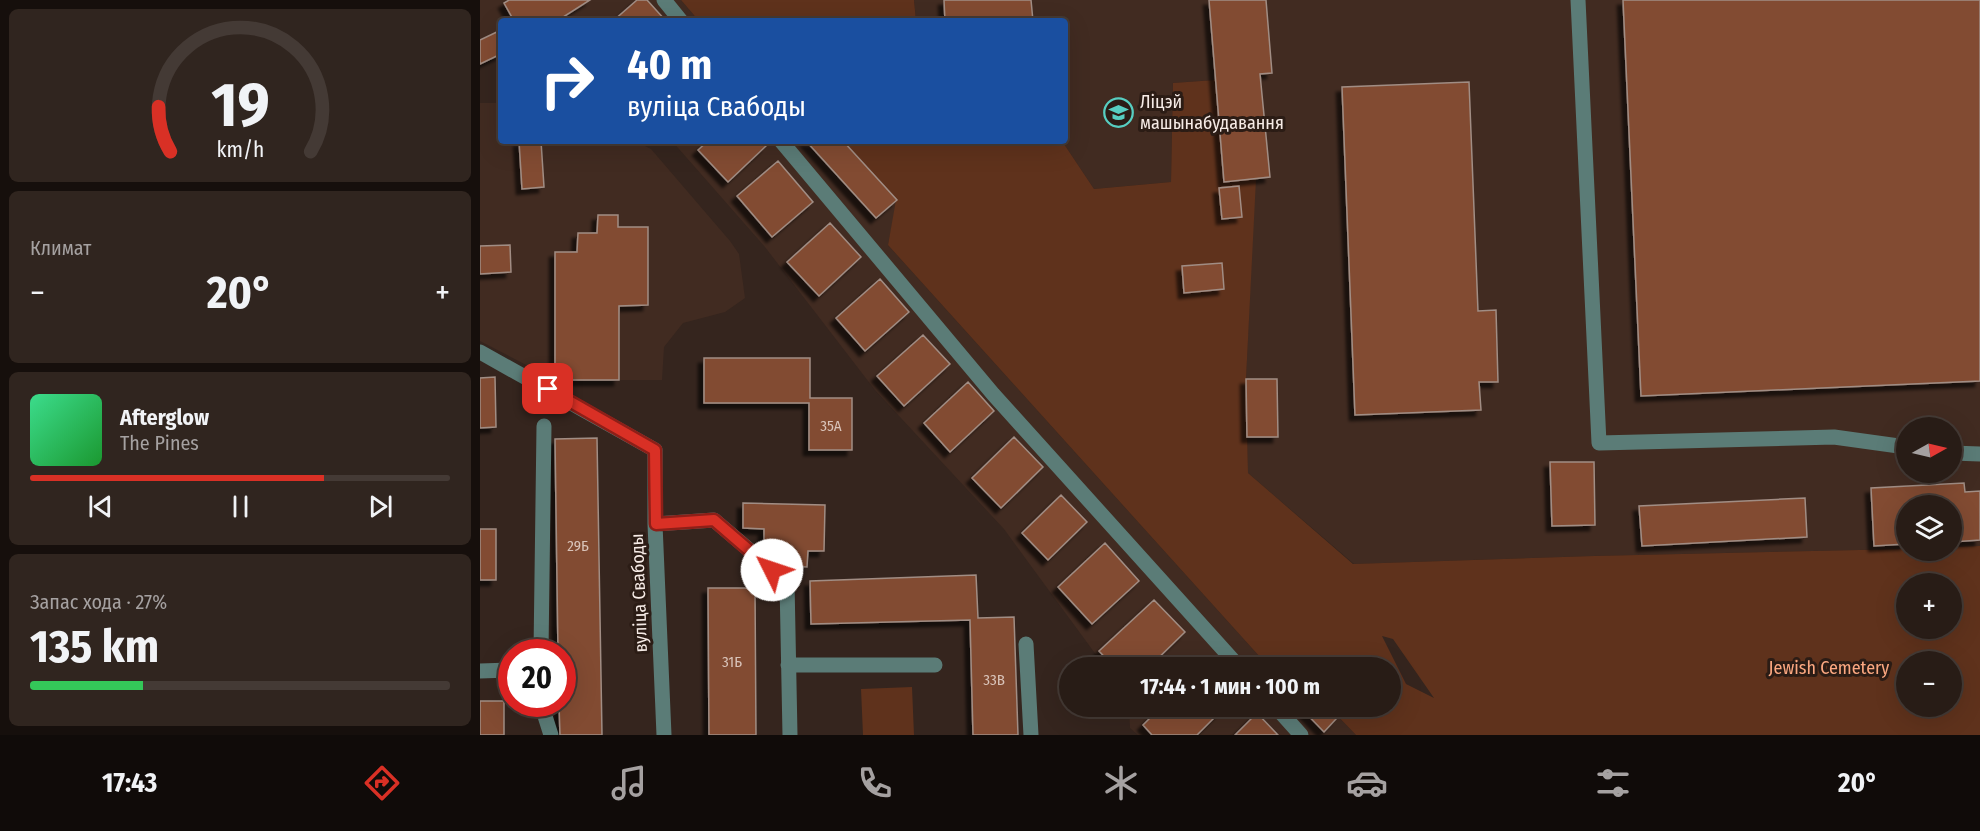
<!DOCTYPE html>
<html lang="ru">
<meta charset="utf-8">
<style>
:root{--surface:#281c16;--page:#30251f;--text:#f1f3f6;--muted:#a5a1a1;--line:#443a35;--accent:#d93025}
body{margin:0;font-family:"Fira Sans Condensed",sans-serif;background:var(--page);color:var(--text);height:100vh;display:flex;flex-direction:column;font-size:22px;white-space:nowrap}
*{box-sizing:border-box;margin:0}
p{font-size:20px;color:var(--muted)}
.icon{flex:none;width:33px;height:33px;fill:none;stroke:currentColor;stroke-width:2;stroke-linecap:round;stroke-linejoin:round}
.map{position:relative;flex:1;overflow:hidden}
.drawer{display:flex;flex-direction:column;gap:9px;padding:9px;background:#160f0c;width:480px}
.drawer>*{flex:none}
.banner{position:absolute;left:18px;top:18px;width:570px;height:126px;border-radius:6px;box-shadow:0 6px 24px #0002,0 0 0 2px var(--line);background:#1a4fa0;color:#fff;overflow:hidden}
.needle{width:39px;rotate:82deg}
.fabs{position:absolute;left:1416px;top:417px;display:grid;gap:12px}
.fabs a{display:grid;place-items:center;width:66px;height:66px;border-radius:50%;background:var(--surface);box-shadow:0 6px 24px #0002,0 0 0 2px var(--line);font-size:30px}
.speed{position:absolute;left:18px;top:639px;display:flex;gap:12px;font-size:30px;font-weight:700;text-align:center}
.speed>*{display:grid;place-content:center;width:78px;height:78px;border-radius:50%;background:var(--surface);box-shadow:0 6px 24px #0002,0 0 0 2px var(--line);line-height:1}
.speed .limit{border:9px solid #d22;background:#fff;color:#111}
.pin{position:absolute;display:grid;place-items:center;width:51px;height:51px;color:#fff;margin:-26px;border-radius:12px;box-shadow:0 3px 9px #0006}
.me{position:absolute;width:66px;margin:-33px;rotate:311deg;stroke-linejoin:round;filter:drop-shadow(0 0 4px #0008)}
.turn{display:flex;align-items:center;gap:21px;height:126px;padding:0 30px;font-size:27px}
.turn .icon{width:78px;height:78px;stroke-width:2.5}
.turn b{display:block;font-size:42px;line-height:51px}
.big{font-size:45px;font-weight:700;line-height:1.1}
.drawer .tile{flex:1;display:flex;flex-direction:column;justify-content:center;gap:9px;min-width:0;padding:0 21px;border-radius:9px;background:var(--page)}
.drawer .dial{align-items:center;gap:0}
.dial svg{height:156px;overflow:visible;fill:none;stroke:var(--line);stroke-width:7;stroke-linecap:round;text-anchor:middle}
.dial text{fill:var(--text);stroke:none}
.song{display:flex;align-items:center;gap:18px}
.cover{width:72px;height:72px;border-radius:9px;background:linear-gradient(135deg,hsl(150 70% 55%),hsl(130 70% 35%))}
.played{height:6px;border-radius:3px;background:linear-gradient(90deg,var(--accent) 70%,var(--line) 70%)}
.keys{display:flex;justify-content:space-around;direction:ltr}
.heat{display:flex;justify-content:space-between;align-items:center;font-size:33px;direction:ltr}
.charge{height:9px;border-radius:4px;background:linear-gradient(90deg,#34c759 27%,var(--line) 0)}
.trip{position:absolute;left:579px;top:657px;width:342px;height:60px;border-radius:30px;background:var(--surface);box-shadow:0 6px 24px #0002,0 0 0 2px var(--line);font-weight:700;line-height:60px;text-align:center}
.dock{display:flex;height:96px;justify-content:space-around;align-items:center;background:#100b09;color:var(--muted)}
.dock .icon{width:42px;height:42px}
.dock .on{color:var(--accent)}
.dock b{font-size:27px;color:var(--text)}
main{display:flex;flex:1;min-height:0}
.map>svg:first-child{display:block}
.built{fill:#412b21;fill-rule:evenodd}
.green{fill:#5f321c;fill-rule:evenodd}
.building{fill:#824c32;stroke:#a18d84;stroke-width:1.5;filter:url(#shadow)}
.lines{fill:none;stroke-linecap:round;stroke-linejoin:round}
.minor{stroke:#5b7c77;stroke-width:15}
.route-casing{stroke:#8d1f18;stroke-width:15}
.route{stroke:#d93025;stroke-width:10}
.labels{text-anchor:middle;stroke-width:6;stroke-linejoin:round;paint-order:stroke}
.number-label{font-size:15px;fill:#d9c3b9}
.poi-label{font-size:18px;fill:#f6ebe6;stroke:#2b1c15;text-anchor:start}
.street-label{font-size:18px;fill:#f6ebe6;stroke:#2b1c15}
.park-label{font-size:18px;fill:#fca881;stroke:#2b1c15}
</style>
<main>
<section class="drawer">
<div class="tile dial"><svg viewBox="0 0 100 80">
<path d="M14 69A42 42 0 1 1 86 69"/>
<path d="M14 69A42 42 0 0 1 8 46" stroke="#d93025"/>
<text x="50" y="56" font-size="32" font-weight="700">19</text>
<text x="50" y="72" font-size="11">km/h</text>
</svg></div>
<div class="tile"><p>Климат</p>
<div class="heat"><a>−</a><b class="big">20°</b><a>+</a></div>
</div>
<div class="tile">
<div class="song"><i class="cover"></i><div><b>Afterglow</b><p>The Pines</p></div></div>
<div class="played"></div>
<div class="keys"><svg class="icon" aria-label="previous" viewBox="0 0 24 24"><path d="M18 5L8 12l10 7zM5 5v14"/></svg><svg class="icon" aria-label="pause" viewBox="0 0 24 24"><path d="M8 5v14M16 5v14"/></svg><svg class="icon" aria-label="next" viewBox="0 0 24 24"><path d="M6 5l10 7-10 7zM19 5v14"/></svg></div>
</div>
<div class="tile"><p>Запас хода · 27%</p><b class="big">135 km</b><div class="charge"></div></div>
</section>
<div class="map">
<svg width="1500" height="735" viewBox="0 0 1500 735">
<defs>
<filter id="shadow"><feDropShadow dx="-5.5" dy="5.5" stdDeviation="1.5" flood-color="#0009"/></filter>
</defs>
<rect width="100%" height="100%" fill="#35251e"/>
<path class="built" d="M0,0H201L219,21H21V54L0,64Z
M434,0H1500V546L1472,547V506H1426V549L1114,556L874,564L768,473L766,379L775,179L744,182L734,80L693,83L691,182L614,189L582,141H585V21H436ZM1426,428H1472V472H1426Z
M0,103H21V141H155L171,149L250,241L259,254L265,298L245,312L203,323L184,347L182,380H75L0,341Z
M192,141H363L417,200L408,245L789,667H625L524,529L395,390L285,247Z
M649,707H849L876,735H658L650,728Z"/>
<path class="green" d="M201,0H434L436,21H219Z
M735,80L744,181L776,179L766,379L768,473L873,564L1114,556L1426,549V550H1472V547L1500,546V735H876L849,707L910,706V668L789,667L408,245L416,200L363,141H582L614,189L691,182L693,83ZM1426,584H1472V628H1426ZM902,636L913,639L954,698L926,684ZM1426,662H1472V706H1426Z
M432,687L434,735H383L381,689Z"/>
<path class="building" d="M29,0H110L77,21H34L24,3Z
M157,0H167L186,21H133Z
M464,0H551L553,21H465Z
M729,0H786L792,73L780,74L790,177L744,182Z
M1143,0H1500V381L1161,396Z
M21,30V54L0,64V40Z
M989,82L998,311L1016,310L1018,382H999L1001,410L875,415L862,87Z
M39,141H61L64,187L42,189Z
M228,141H282L286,146L248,182L218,150Z
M326,141H363L417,200L396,218Z
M298,161L333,202L292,237L257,196Z
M759,186L762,217L742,219L739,188Z
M118,215H138V227H168V305L139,306V380H75V252H97L98,233H117Z
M350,223L381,257L339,296L307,262Z
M30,245L31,272L0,274V246Z
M742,263L744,289L704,293L702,266Z
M400,279L429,312L385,351L356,318Z
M443,335L470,364L424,406L397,376Z
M224,358H330V398H372V450H329V403H224Z
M15,377L16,427L0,428V378Z
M766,379H797L798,437H767Z
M488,382L514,411L470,452L444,423Z
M534,437L563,467L521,508L492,478Z
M117,438L122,735H80L79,704H82V652H78L75,439Z
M1070,462H1114L1115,525L1072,526Z
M1484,483L1485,492L1500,491V540L1472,542V506H1426V544L1394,546L1391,488Z
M581,495L607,522L568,560L542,533Z
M1325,498L1327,537L1162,546L1159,506Z
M263,503L345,505L344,551H328L327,567L308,566V548L284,547V529L263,528Z
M0,529H16V580H0Z
M625,543L659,581L612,624L578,587Z
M496,575L498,618L534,617L538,735H493L490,620L331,624L330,581Z
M228,588H275L276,735H229Z
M674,600L705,632L668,668H635L619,651Z
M0,701H24V735H0Z
M682,706H746L717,735H672L663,725Z
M819,706H844L856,719L844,732Z
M777,713L798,735H755Z"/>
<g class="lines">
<path class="minor" d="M184,0L201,21
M1098,0L1119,443L1354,437L1426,447
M301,141L513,394L760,668
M0,352L175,450V524L184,735
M1472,453L1500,454
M175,524L234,520L307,582L310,735
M546,644L551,735
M61,652L64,426
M308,665H455
M0,671L32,670
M63,704L64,713L71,735
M795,706L821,735"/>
</g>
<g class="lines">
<defs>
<path id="route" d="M68,389L175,450L176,524L234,520L292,570"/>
</defs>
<use href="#route" class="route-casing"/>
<use href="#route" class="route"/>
</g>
<defs>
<symbol id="university-ring" viewBox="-11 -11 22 22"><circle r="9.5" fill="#2b1c15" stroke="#57cec1" stroke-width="1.5"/><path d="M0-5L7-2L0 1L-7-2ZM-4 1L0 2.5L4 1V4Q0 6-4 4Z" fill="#57cec1"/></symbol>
</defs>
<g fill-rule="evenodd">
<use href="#university-ring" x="622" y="96" width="33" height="33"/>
</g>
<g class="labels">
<g class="number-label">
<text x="351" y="431">35А</text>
<text x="98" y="551">29Б</text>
<text x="252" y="667">31Б</text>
<text x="514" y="685">33В</text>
</g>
<g class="poi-label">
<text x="660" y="108">Ліцэй<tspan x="660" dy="21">машынабудавання</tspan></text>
</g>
<g class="street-label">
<text transform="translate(159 593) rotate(-92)" y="6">вуліца Свабоды</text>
</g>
<g class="park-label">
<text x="1349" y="674">Jewish Cemetery</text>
</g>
</g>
</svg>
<div class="fabs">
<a><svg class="needle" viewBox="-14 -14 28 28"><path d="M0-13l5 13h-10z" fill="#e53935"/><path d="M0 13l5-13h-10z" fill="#a5a1a1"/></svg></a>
<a><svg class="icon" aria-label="layers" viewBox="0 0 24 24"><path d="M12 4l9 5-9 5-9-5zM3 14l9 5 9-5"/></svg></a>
<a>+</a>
<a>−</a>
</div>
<div class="speed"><div class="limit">20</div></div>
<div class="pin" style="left:68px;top:389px;background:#d93025"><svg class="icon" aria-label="arrive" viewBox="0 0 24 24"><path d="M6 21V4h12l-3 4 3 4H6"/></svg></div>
<svg class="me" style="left:292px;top:570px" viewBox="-20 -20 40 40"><circle r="19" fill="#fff"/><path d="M0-13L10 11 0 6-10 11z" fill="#d93025"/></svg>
<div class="trip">17:44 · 1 мин · 100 m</div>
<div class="banner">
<div class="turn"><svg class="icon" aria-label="right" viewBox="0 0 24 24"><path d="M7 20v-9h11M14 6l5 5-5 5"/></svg><div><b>40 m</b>вуліца Свабоды</div></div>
</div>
</div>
</main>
<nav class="dock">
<b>17:43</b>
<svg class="icon on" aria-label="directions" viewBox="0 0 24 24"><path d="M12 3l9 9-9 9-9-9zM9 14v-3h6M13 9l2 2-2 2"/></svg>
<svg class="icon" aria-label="music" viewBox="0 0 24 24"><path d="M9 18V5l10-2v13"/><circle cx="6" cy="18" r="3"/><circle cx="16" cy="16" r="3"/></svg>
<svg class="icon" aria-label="phone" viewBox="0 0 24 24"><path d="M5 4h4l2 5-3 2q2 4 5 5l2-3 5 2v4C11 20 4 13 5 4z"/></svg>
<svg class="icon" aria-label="climate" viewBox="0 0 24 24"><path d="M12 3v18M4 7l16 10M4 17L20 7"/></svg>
<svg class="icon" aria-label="car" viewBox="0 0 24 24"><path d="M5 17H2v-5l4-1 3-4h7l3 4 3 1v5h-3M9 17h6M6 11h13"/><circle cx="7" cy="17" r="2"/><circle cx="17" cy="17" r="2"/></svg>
<svg class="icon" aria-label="filters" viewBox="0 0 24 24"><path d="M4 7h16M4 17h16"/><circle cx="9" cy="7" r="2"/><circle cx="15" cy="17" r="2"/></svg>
<b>20°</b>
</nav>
